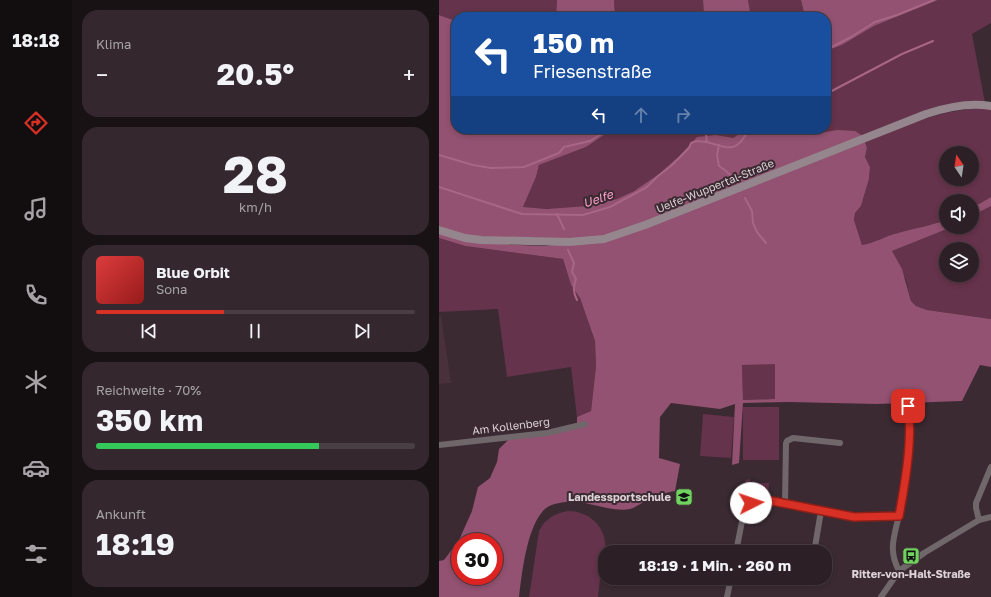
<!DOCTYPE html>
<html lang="de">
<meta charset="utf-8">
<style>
:root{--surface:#2c2026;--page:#34282e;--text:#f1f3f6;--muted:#a6a3a7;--line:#483e43;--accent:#d93025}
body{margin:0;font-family:"Golos Text",sans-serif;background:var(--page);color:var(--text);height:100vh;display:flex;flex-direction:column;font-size:15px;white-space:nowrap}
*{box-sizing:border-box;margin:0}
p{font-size:13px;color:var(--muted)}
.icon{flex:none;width:22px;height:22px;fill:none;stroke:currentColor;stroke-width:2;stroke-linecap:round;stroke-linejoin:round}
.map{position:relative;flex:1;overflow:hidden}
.sheet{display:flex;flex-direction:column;gap:10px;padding:10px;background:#181215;width:367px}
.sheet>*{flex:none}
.banner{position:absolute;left:12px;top:12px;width:380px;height:122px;border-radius:16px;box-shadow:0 2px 6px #0003,0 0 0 1px var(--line);background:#1a4fa0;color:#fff;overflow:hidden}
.needle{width:26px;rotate:347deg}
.buttons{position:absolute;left:500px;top:146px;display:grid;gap:8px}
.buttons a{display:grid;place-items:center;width:40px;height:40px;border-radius:50%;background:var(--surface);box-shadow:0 2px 6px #0003,0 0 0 1px var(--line);font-size:20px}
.speed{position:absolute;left:12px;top:533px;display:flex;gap:8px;font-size:20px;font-weight:700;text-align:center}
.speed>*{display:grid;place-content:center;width:52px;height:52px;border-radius:50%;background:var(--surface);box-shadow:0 2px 6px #0003,0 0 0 1px var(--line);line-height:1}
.speed .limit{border:6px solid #d22;background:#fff;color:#111}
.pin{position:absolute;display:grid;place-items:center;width:34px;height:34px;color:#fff;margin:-17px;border-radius:8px;box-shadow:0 2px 6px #0006}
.me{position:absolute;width:44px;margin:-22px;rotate:86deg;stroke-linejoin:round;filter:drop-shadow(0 0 3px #0008)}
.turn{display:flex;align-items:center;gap:14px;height:84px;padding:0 16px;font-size:18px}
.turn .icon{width:52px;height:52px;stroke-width:2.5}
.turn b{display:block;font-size:28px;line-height:34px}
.lanes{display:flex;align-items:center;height:38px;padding:0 16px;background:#0003;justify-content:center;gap:20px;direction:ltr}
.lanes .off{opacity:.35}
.big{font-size:30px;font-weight:700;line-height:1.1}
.sheet .widget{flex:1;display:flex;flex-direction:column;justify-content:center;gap:6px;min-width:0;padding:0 14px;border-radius:16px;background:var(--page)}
.sheet .dial{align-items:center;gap:0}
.dial b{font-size:52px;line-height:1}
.song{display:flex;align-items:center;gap:12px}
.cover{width:48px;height:48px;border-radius:6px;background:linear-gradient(135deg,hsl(0 70% 55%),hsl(0 70% 35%))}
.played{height:4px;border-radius:2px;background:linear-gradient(90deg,var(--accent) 40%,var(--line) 40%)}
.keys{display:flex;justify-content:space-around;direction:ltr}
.heat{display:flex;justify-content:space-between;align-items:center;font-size:22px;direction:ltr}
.charge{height:6px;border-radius:3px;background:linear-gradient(90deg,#34c759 70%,var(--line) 0)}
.trip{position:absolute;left:159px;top:545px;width:234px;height:40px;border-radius:16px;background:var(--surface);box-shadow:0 2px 6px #0003,0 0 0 1px var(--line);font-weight:700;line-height:40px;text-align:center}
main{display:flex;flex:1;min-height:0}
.tab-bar{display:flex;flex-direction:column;width:72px;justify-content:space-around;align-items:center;background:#120d0f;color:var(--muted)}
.tab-bar .icon{width:28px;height:28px}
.tab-bar .selected{color:var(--accent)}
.tab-bar b{font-size:18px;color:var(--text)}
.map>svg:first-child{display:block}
.built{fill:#49313c}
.green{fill:#65334b;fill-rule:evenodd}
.forest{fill:#935271;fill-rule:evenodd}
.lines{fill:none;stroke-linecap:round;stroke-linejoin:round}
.stream{stroke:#a86685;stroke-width:2}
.street{stroke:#70676b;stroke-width:6}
.secondary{stroke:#94868c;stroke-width:8}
.route-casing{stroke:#8d1f18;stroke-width:10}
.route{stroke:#d93025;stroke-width:7}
.labels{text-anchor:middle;stroke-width:4;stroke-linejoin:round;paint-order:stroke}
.street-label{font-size:11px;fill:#ddd2d6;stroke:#3b2a32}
.poi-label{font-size:11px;font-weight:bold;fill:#ddd2d6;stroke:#3b2a32;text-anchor:end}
.water-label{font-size:12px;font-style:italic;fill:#fea0cc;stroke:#3b2a32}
</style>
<main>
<nav class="tab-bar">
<b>18:18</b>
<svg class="icon selected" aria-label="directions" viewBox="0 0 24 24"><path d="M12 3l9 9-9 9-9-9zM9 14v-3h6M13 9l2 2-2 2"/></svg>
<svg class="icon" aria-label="music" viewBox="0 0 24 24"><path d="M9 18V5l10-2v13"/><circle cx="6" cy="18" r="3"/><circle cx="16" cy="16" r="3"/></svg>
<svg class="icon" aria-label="phone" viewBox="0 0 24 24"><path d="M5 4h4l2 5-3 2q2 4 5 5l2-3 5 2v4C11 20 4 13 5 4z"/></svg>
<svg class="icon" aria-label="climate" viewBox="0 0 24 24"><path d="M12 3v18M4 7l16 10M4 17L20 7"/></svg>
<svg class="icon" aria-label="car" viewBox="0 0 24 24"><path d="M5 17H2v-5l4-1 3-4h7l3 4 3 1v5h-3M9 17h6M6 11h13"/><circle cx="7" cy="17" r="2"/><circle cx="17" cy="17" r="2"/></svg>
<svg class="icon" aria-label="filters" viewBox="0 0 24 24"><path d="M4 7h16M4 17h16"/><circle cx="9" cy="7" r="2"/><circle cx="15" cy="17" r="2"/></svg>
</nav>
<section class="sheet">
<div class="widget"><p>Klima</p>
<div class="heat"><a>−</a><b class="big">20.5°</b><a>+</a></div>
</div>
<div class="widget dial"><b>28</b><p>km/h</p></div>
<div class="widget">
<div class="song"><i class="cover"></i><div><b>Blue Orbit</b><p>Sona</p></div></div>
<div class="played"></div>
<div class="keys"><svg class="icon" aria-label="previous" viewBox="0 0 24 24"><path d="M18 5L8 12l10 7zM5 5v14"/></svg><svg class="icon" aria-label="pause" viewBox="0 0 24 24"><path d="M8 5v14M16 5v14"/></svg><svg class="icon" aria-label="next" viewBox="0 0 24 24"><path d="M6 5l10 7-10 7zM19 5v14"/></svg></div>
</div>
<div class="widget"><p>Reichweite · 70%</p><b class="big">350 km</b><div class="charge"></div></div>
<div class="widget"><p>Ankunft</p><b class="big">18:19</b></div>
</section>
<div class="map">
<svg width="552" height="597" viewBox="0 0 552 597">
<rect width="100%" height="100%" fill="#3b2a32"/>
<path class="built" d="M0,316H2L12,383L0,384Z"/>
<path class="green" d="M0,0H118L117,17H17V21L0,15Z
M175,0H264L265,17H176Z
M309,0H362L366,17H312Z
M499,0H552V23L533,34L546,103H523L424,136L387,132L380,133L379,129H387V51L403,45L435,26Z
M546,108L552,109V197L533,208V201H507V220C491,226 475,228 459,233C446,236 436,243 423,245L415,220L416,213L422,206L430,179L431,167L426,157L428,148L426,142C466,126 502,109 546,108ZM507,153H533V179H507Z
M184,129H304L303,132L294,138H258C245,149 234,163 220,174C207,183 193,193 178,199C152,209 111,211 84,207L97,177L100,165L147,147L165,135Z
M552,206V319L488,310L477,306L472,301L467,280L453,251L513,227H533V216ZM507,249H533V275H507Z
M0,238L26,246L124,259L132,285L141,298L156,341L157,366L152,411L138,417L132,367L68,377L59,309L0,312Z
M303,364H336V399L304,400Z
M304,407H340V460H304Z
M264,414L295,417L292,458L261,456Z
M311,479V483H330L329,496L319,495L314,496L306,480Z
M129,511C147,511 164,523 166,542C167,548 165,554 164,560C162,572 160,585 159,597H90L100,531C106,519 116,513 129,511Z"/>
<path class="forest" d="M118,0H175L176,17H117Z
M264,0H309L312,17H265Z
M362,0H499L435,26L403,45L387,51V17H366Z
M0,15L17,21V129H184L165,135L147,147L100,165L97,177L84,207L108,209L149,206L178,199L195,191L220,174L239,157L258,137L277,135L294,138L303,132L304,129H379L380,133L399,130L416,131L424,136L190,229L160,237L134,240L26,236L0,226Z
M426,142L428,148L426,157L431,167L430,179L422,206L416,213L415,220L423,245C436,243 446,236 459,233C475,228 491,226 507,220V227H513L453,251L463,269L472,301L477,306L488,310L552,319V367L541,365L523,401L437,404L351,402L304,403L300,463L293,465L296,404L281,409L232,403L221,417L220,458L241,464L236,491C229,492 222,494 216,496C207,499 199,507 191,509C176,512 155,504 140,502C131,501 115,502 107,508C88,524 83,573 80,597H0V561L5,560L20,540L33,511L39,487L51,478L58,462L60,449L72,437L138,426V417L152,411L157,366L156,341L141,298L132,285L124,259L26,246L0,238V233L40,243L80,245L106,246L167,239ZM336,364V399L304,400L303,365ZM21,542H55V576H21Z
M552,197V206L533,216V208Z"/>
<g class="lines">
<path class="stream" d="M387,50L412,37L436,22L458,15L495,0
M387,94L463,54L494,41
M268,142C291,149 298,153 310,129
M280,145L278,155L280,166L287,171L293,177
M0,155L34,165L52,168L85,167L120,153L125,147L151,141L170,129
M0,187L83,214L144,215L171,207L208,187L219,176L232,166L250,148L252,143L258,141L268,142L266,129
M306,198L313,211L314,223L318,232L327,243
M118,214L125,229
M129,250L135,263L133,272L137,279C134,287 134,292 138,300"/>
<path class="street" d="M0,445L108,433L146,424
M346,504L347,443L348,441L354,438L401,443
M460,515C466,484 474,438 469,406
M540,520L537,508V503L552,467
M376,547L382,511
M297,552L305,511L310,504L321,500L415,517L460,515C455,538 449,549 460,571
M288,597L292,578
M442,597L460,571L485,553L540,520L552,517"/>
<path class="secondary" d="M0,230L26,238L42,240L130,242L165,239L206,225L487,114C508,107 530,102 552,106"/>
</g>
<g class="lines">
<defs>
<path id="route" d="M312,503L321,500H328L415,517L460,516C466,484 474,438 469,406"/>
</defs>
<use href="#route" class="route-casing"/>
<use href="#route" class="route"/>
</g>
<defs>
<symbol id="school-square" viewBox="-11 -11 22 22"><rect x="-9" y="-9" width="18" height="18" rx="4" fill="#70d35f" stroke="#3b2a32"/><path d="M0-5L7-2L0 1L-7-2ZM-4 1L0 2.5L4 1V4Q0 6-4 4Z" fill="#111"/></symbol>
<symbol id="bus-square" viewBox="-11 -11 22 22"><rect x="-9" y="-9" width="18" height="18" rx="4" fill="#70d35f" stroke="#3b2a32"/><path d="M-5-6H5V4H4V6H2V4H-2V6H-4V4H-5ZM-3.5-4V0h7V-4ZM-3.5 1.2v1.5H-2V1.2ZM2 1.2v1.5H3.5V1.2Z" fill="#111"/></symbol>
</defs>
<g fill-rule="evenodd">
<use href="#school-square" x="235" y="487" width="20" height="20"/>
<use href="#bus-square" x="462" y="546" width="20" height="20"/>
</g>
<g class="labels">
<g class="street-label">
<text transform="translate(276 186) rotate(-22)" y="4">Uelfe-Wuppertal-Straße</text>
<text transform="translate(72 426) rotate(-7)" y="4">Am Kollenberg</text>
</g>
<g class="poi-label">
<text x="232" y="501">Landessportschule</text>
<text x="472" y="578" text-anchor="middle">Ritter-von-Halt-Straße</text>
</g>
<g class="water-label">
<text transform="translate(159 199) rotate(-19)" y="4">Uelfe</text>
</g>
</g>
</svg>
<div class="buttons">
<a><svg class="needle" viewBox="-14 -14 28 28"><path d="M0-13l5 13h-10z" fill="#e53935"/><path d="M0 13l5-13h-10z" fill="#a6a3a7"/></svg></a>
<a><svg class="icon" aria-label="sound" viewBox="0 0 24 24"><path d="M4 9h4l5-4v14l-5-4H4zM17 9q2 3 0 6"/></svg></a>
<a><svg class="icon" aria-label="layers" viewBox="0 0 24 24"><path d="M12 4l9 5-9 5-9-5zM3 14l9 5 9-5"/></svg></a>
</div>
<div class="speed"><div class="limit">30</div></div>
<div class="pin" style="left:469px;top:406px;background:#d93025"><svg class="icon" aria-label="arrive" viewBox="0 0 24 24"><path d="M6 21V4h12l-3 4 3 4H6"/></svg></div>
<svg class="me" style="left:312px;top:503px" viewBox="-20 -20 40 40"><circle r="19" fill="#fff"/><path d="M0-13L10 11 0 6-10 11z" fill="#d93025"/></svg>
<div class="trip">18:19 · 1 Min. · 260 m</div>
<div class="banner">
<div class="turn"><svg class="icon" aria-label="left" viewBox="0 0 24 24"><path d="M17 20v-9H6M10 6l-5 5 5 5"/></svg><div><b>150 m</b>Friesenstraße</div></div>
<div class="lanes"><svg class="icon" aria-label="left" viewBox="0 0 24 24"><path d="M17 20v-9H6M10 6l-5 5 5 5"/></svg><svg class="icon off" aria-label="ahead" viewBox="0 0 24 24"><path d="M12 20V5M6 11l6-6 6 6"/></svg><svg class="icon off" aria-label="right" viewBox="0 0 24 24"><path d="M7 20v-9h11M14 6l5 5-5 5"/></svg></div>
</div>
</div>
</main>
